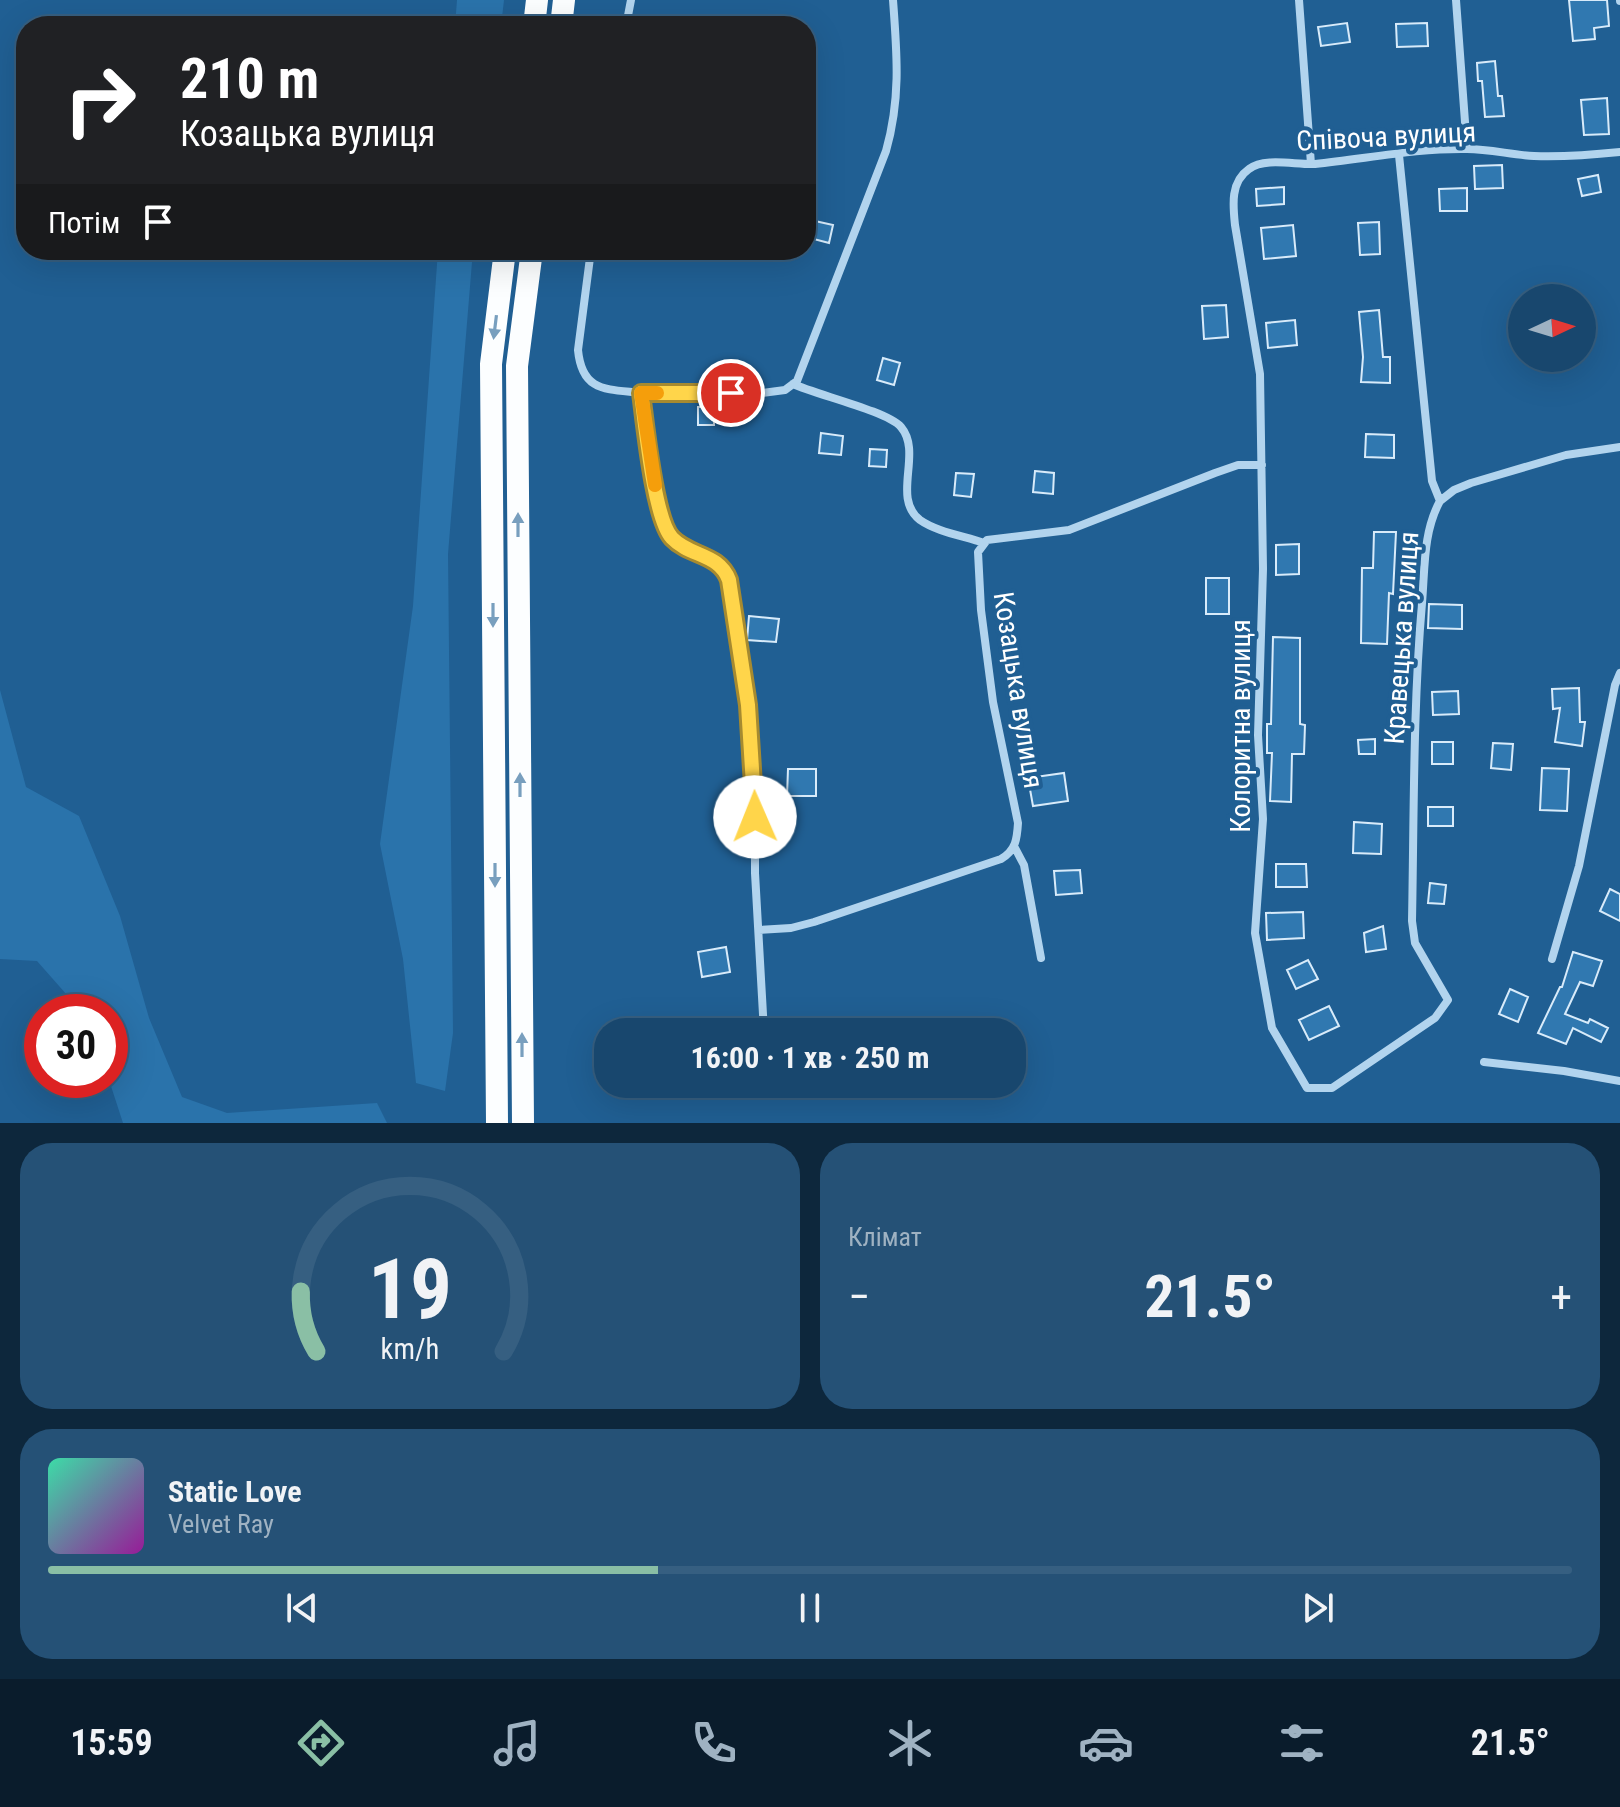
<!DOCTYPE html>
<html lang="uk">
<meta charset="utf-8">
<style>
:root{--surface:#18476e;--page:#255176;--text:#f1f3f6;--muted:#9fb2c2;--line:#365f81;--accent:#8abfa5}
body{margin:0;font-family:"Roboto Condensed",sans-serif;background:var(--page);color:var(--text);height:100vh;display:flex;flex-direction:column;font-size:30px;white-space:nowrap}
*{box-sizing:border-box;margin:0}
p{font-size:26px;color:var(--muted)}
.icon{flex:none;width:44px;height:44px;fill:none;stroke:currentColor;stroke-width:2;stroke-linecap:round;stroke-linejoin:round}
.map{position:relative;height:1123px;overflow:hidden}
.drawer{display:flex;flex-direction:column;gap:20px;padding:20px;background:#0d273c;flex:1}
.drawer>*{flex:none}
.hud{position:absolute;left:16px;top:16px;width:800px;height:244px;border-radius:32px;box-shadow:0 8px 32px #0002,0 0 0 2px var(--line);background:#202124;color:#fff;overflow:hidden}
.needle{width:52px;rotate:86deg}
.fabs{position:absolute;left:1508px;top:284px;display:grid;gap:16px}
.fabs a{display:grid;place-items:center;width:88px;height:88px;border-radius:50%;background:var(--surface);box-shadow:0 8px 32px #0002,0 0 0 2px var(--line);font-size:40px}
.speed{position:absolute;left:24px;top:994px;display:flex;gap:16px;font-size:40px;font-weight:700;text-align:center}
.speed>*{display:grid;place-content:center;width:104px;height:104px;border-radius:50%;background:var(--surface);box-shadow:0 8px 32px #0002,0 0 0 2px var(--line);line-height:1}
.speed .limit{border:12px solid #d22;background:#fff;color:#111}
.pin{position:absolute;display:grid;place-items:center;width:68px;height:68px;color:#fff;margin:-34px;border:4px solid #fff;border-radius:50%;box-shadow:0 2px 8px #0007}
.me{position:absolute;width:88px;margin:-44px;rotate:359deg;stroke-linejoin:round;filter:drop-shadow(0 0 6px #0008)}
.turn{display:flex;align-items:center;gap:28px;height:168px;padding:0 32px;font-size:36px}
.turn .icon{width:104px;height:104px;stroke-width:2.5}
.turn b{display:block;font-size:56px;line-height:68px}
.then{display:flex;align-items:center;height:76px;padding:0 32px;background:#0003;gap:16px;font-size:30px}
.big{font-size:60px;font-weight:700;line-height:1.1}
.drawer .tile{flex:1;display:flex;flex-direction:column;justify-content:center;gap:12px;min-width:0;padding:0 28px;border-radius:32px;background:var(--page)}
.drawer .dial{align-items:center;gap:0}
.dial svg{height:208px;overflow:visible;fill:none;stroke:var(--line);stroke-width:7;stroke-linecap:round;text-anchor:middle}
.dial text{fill:var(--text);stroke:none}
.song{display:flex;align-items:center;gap:24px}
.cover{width:96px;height:96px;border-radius:12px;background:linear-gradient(135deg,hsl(160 70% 55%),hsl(300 70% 35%))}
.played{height:8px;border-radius:4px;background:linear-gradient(90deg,var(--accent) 40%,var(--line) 40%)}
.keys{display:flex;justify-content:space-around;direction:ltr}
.heat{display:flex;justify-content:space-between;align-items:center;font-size:44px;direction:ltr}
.drawer .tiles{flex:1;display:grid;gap:20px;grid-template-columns:1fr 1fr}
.tile:last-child{grid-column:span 2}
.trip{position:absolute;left:594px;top:1018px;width:432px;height:80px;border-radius:32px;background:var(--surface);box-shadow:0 8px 32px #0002,0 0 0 2px var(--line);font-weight:700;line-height:80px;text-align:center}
.tabs{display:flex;height:128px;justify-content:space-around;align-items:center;background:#0a1c2c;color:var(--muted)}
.tabs .icon{width:56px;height:56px}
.tabs .on{color:var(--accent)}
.tabs b{font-size:36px;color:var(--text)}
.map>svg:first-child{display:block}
.green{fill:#2a73ab}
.building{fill:#3078b0;stroke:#d8ebfa;stroke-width:2}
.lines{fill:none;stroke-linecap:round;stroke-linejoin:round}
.minor{stroke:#b2d4ee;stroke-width:8}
.trunk{stroke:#fcfeff;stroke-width:22}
.oneway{fill:#789fbe}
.route-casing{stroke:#a68a30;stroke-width:20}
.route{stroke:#ffd54a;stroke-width:14}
.slow{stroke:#f59e0b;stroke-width:14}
.labels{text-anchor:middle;stroke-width:8;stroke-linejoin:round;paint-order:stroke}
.street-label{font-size:28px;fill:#fff;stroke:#205f93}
</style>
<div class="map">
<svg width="1620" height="1123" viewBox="0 0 1620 1123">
<rect width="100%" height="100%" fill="#205f93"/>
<path class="green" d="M457,0H504L501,26H455Z
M438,250H473L448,554L453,1033L445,1091L416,1083L403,959L380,844L413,606Z
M0,690L26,787L79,816L120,916L149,1018L182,1097L227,1113L377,1103L387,1123H123L109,1080L110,1012H82L37,961L0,959Z"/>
<path class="building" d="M1569,0H1607L1609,26L1594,28L1595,39L1573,41Z
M1347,23L1350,42L1321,46L1318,27Z
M1427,23L1428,46L1397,47L1396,24Z
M1495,61L1498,96H1502L1504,116L1485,117L1482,81H1478L1477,63Z
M1607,98L1609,134L1584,135L1581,100Z
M1502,165L1503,188L1475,189L1474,166Z
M1598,175L1601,192L1582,196L1578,179Z
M1284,187V204L1257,206L1256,189Z
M1467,188V211H1440L1439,189Z
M806,219L833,225L829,243L806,237Z
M1379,222L1380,254L1360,255L1358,223Z
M1293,225L1296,256L1264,259L1261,228Z
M1226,305L1228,337L1204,339L1202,306Z
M1379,310L1383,357H1390V383L1361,382L1363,357L1359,312Z
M1295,320L1297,345L1268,348L1266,323Z
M883,358L900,363L894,385L877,380Z
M698,407H714V425H698Z
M821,433L843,436L841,455L819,453Z
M1366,434L1394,435V458L1365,457Z
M870,449L887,450L886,467L869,466Z
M1035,471L1054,473L1053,494L1033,492Z
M956,473L974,474L971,497L954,495Z
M1374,532H1396L1393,594L1389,593L1387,644L1361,643L1362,568H1373Z
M1299,544V574L1276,575V545Z
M1206,578H1229V614H1206Z
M1429,604L1462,605V629L1428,628Z
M749,616L779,619L776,642L747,640Z
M1273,637L1300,638V724L1305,725L1304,754H1292L1291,802L1270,801L1272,753H1267V724H1271Z
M1579,688L1580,722H1585L1582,746L1555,742L1560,708L1553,709L1552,689Z
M1458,691L1459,714L1433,715L1432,692Z
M1375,739V754H1359L1358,740Z
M1432,742H1453V764H1432Z
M1493,743L1513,744L1511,770L1491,768Z
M1542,768L1569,769L1567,811L1540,810Z
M788,769H816V796H787Z
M1064,773L1068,801L1033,806L1028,778Z
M1428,807H1453V826H1428Z
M1354,822L1382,824L1381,854L1353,853Z
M1276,864H1306L1307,887H1276Z
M1080,870L1082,893L1056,895L1054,871Z
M1430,883L1446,885L1444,904L1428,903Z
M1610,889L1620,894V921L1600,911Z
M1303,912L1304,938L1267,940L1266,913Z
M1383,926L1386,949L1366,952L1364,933Z
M726,947L730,972L702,977L698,952Z
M1573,952L1602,961L1593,986L1580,982L1565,1014L1588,1023L1590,1019L1608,1028L1601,1042L1573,1028L1566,1044L1538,1033L1560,987H1562Z
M1308,960L1318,979L1296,989L1287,970Z
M1510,989L1528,997L1518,1022L1499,1014Z
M1329,1006L1339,1026L1309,1040L1299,1020Z"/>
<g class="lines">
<path class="minor" d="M1299,0L1311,164
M1456,0L1467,149
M1620,0V1
M626,26L631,0
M1399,155L1432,481L1440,501C1423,532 1425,568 1422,603C1413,708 1414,815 1412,921L1415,943L1448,1000L1435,1018L1332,1088H1307L1272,1028L1255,933L1263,819L1258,735L1263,569L1260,374L1235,225C1233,206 1230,182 1249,169C1265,157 1295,165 1315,164C1365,159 1417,148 1467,149C1490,149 1512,155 1534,156C1563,157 1591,155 1620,152
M591,250L578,350C582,392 606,389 641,393C645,422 654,519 671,538C689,557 719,553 729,580L748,705L755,789V873L764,1032
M793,384C817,395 887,411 901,427C923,453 891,498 920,520C937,532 964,536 984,543
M641,393H762L785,390L797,381L886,151C901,98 897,54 893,0
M1440,501L1454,490L1471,483L1566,455L1620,447
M1014,846L1024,865L1041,958
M759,930L791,928L814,922L1001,859C1016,850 1017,839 1018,823L993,702L981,610L978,552L987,540L1069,530L1215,473L1238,465H1262
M1552,959L1579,866L1615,685L1620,673
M1484,1062L1564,1071L1620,1081"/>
<path class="trunk" d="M534,26L537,0
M561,26L564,0
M497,1123L491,364L505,250
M523,1123L517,366L532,250"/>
</g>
<defs><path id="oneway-solid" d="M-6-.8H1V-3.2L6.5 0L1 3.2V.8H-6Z" transform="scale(2)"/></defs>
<g class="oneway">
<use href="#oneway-solid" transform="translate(495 327) rotate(97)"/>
<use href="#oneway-solid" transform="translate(518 525) rotate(-90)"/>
<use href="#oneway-solid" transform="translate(493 615) rotate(90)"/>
<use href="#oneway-solid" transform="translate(520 785) rotate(-90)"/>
<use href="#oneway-solid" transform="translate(495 875) rotate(90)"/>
<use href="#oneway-solid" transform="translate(522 1045) rotate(-90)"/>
</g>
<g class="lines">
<defs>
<path id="route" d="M731,393H641C645,422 654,519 672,538C690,557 719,553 729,580L748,705L755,817"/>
</defs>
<use href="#route" class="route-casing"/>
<use href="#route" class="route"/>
<path class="slow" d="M655,485L641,393H657"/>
</g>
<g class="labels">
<g class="street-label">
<text transform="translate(1386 136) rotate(-3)" y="10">Співоча вулиця</text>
<text transform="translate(1401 638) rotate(-86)" y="10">Кравецька вулиця</text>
<text transform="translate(1019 690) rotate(81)" y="10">Козацька вулиця</text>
<text transform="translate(1240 726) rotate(-90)" y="10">Колоритна вулиця</text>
</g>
</g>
</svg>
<div class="fabs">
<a><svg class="needle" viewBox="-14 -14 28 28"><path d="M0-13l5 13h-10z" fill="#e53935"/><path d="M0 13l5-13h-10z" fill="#9fb2c2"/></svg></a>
</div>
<div class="speed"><div class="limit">30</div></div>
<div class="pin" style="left:731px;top:393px;background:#d93025"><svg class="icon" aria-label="arrive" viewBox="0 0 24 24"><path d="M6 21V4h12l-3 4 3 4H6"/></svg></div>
<svg class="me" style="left:755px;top:817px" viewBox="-20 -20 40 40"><circle r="19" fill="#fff"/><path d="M0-13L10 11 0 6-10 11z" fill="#ffd54a"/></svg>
<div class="trip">16:00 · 1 хв · 250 m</div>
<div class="hud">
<div class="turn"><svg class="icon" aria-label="right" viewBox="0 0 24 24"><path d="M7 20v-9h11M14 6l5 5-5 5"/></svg><div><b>210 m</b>Козацька вулиця</div></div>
<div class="then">Потім<svg class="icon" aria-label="arrive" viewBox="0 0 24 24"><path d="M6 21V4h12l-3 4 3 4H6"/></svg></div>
</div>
</div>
<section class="drawer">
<div class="tiles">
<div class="tile dial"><svg viewBox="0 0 100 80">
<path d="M14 69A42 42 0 1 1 86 69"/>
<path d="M14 69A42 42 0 0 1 8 46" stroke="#8abfa5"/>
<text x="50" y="56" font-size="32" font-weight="700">19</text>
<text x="50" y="72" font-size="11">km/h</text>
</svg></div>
<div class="tile"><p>Клімат</p>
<div class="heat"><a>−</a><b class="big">21.5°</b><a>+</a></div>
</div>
<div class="tile">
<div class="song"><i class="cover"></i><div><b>Static Love</b><p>Velvet Ray</p></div></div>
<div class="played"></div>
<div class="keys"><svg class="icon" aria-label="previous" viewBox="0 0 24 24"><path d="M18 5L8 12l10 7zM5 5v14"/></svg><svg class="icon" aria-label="pause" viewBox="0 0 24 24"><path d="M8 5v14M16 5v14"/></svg><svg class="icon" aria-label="next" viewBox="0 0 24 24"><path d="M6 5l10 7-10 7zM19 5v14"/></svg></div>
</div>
</div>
</section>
<nav class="tabs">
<b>15:59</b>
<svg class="icon on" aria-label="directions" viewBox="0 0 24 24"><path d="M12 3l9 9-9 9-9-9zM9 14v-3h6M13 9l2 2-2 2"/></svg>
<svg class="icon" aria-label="music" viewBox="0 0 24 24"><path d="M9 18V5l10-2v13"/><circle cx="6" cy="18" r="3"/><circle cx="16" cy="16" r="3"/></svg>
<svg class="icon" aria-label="phone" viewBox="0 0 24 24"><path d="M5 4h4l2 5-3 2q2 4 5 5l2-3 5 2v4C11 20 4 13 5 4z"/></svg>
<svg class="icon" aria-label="climate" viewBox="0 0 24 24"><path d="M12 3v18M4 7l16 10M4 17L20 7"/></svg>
<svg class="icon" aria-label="car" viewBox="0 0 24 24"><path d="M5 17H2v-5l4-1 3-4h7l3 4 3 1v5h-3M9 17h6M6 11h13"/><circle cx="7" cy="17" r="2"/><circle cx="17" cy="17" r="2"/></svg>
<svg class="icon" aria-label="filters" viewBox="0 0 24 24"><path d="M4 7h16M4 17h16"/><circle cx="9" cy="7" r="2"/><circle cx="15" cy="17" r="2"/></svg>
<b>21.5°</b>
</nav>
